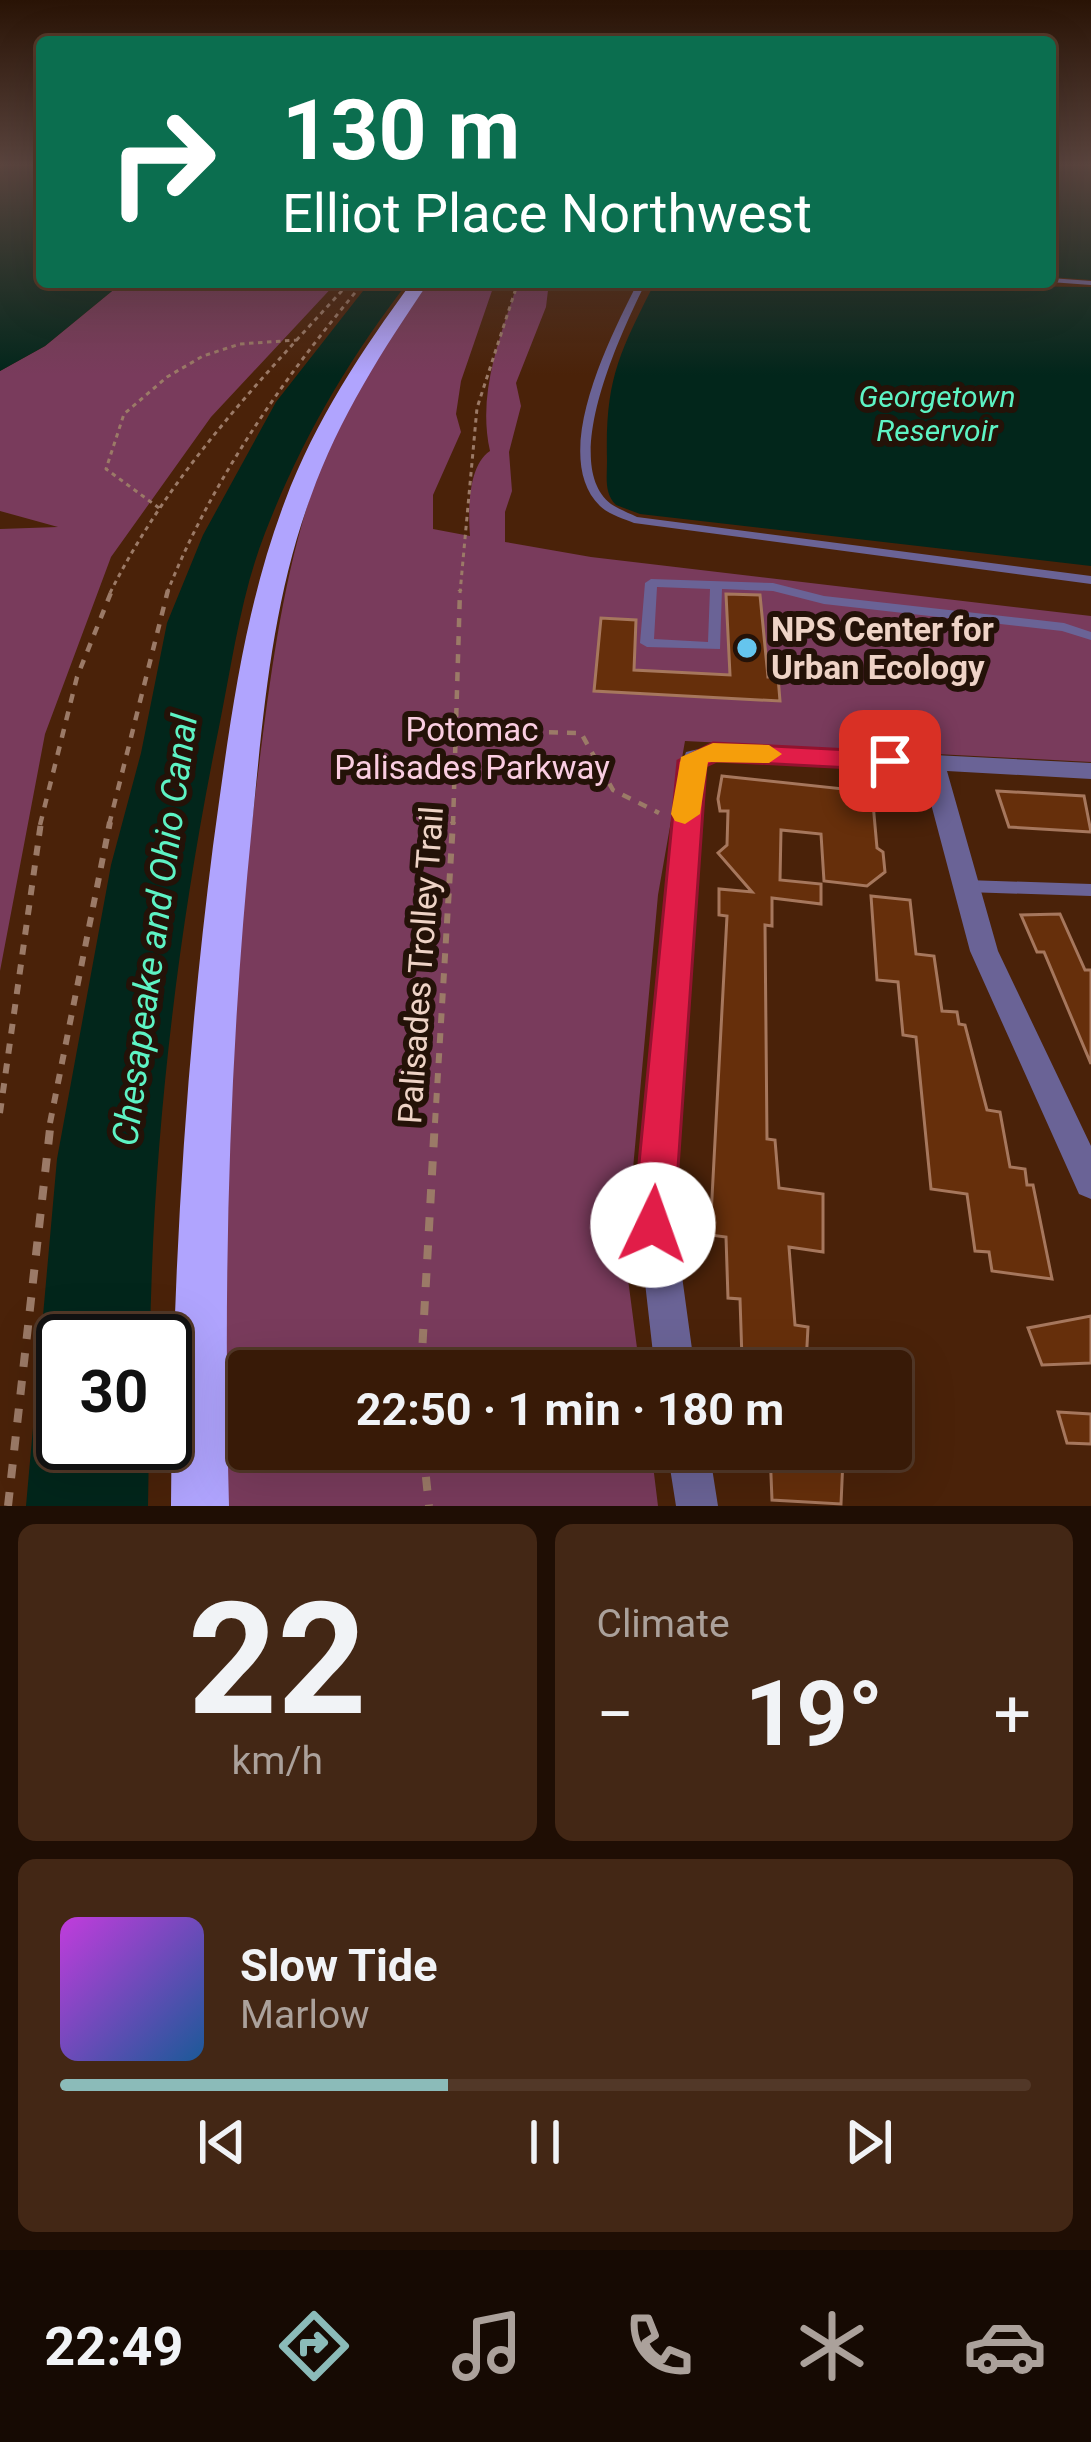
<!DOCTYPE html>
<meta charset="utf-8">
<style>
:root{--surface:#381a07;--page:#432715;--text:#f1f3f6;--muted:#aba19b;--line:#523828;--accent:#8bbbb9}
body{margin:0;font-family:Roboto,sans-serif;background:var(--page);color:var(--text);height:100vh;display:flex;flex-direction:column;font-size:45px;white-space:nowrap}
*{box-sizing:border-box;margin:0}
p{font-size:39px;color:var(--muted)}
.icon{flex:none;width:66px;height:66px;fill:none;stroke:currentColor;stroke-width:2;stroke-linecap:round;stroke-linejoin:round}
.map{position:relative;height:1506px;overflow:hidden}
.details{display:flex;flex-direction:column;gap:18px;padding:18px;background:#1f0e04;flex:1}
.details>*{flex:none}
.banner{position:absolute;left:36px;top:36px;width:1020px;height:252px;border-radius:12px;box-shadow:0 12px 48px #0002,0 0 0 3px var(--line);background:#0b6e4f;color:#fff;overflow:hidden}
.speed{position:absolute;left:36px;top:1314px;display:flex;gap:24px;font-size:60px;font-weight:700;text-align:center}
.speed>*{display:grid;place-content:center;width:156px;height:156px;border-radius:50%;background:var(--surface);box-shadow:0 12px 48px #0002,0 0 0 3px var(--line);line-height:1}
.speed .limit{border:6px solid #111;border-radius:18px;background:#fff;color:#111}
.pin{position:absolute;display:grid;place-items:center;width:102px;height:102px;color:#fff;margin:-51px;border-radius:24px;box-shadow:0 6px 18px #0006}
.me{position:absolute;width:132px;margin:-66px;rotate:3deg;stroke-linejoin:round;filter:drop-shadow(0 0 9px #0008)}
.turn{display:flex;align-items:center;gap:42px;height:252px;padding:0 48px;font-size:54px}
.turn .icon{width:156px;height:156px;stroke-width:2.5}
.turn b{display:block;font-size:84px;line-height:102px}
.big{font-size:90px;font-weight:700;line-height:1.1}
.details .tile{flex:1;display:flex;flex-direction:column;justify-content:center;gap:18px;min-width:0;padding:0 42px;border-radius:18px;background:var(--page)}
.details .dial{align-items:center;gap:0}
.dial b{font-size:156px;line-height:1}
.song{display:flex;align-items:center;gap:36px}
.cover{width:144px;height:144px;border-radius:18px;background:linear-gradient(135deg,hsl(290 70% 55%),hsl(210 70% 35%))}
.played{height:12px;border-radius:6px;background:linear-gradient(90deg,var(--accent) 40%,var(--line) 40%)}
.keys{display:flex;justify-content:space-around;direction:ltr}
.heat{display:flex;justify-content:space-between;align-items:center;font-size:66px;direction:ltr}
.details .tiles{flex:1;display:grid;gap:18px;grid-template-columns:1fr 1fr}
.tile:last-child{grid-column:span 2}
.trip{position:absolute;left:228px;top:1350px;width:684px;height:120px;border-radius:12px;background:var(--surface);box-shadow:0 12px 48px #0002,0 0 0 3px var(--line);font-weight:700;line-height:120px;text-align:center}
.dock{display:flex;height:192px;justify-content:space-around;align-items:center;background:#160a03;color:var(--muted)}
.dock .icon{width:84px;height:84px}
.dock .on{color:var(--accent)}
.dock b{font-size:54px;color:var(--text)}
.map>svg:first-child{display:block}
.green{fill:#793b5c}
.water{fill:#02261b}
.building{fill:#662f0b;stroke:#a6775d;stroke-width:3}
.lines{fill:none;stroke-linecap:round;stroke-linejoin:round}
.path-far3{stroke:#9b7a67;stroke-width:3;stroke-dasharray:4.5 4.5;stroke-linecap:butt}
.path-far2{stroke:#9b7a67;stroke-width:4.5;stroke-dasharray:9 9;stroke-linecap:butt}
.path-far1{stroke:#9b7a67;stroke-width:6;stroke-dasharray:10 10;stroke-linecap:butt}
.path{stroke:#9b7a67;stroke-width:8;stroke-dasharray:14 14;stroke-linecap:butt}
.service{fill:#6a6396;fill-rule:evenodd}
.minor{fill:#6a6396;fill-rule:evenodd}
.trunk{fill:#b0a4fe;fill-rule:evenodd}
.route{fill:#e11d48;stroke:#92132f;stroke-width:3}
.slow{fill:#f59e0b}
.poi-dot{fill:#65c5ee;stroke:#241208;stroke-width:4.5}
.labels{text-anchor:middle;stroke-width:12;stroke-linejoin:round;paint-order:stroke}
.far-water-label{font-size:30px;font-style:italic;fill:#5df3c4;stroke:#241208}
.poi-label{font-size:33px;font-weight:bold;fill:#eed3c6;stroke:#241208;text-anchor:start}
.park-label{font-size:33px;fill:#facde1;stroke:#241208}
.street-label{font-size:33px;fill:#eed3c6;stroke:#241208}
.water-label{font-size:36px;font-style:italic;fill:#5df3c4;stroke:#241208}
</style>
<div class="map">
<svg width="1091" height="1506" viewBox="0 0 1091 1506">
<rect width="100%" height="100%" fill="#4a2209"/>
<path class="green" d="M123,282H337L211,417L111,557L45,734L0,971V529L58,527L0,511V371L45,346Z
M429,282H495L461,381L456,414L461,432L433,495V529L470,536C468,511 468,465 490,451C477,393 500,337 518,282H549L546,307L516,383L521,406L509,452L512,491L505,512V542L591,557L1091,616V762L685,741L658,895L625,1256L640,1371H249V1449H651L658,1506H226C215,1264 227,1021 257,781C273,657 288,524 345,411C368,365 400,324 429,282Z"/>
<path class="water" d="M11,164H42V282H123L45,346L0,371V168Z
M1050,164H1091V280L1050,277Z
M370,282H408C348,360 301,440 265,533C241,594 232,663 219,727C178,928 153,1136 150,1341H63V1443H149L148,1506H26L57,1159L111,865L141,753L167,623L203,535L276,402Z
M655,282L1091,287V566L640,514L616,505C604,493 607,478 607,461C605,379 619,354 655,282Z"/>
<path class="building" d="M726,594L760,595L768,677H778L780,701L594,691L601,618L636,620L634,670L730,675Z
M722,776L872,792L877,848L883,852L885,872L867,886L824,881L821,834L781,830L780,880L821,884V904L772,898V926L765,925L767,1139L775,1140L779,1188L823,1194V1252L789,1247L795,1325L808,1327L806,1364L742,1359L740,1299L728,1298L726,1237L710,1235L727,916L719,915V889L752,892L718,853L727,845L728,811H720L718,799Z
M997,791L1084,796L1091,832L1009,827Z
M871,896L910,900L916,954L934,956L942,1011L957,1012L959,1024L965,1025L987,1110L1000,1112L1010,1167L1025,1169L1027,1185H1033L1052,1279L992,1271L989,1252L975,1251L967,1194L931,1189L916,1037L903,1035L898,982L877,980Z
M1060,914L1085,970H1091V1064L1044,952H1037L1021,915Z
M1091,1316V1363L1042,1365L1028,1328Z
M1058,1412L1091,1414V1444L1067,1443Z
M770,1451L843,1459L841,1504L772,1500Z"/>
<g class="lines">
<path class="path-far3" d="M329,282L346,287
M159,508L106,469L124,414L167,377L203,356L240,344L297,340
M110,593C170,473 260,380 350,282
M167,593C212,479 285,376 364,282
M460,593L477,408L518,282"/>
<path class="path-far2" d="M459,730L581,733L613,790L659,813
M40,825L77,677L112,590
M109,825L168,590
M453,825L460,590"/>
<path class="path-far1" d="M0,1113L41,822
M50,1123L110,822
M435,1123L453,822"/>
<path class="path" d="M421,1371L435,1120
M423,1449L429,1506
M8,1506L51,1120"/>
<path class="service" d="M1050,278L1091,281V285L1050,282Z
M638,282H646C623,329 558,463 611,504C618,509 629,513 637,517L1091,576V584L634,523C624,519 608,514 600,506C548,455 612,334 638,282Z
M651,579L773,583L824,596L1064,623L1091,632V640L1062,631L824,604L773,591L722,589L720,649L647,647L640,643L645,583ZM657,587L710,589L708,642L654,639Z
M966,880L1091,884V896L966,892L960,890L957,886L960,882Z"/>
<path class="minor" d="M720,744L1091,763V779L947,771L998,951L1091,1146V1199L1079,1194L970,951L922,770L720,760L705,763L700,781L672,1203L695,1371H655L636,1203L676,781L686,752Z
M667,1449H709L718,1506H676Z"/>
<path class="trunk" d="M412,282H429C383,349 339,418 311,496C272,601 263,715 252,826C229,1052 223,1278 229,1506H171C172,1285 185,1065 213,846C229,730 243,611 285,501C315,421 362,350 412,282Z"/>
</g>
<linearGradient id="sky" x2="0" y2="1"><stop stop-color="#291305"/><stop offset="0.44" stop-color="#5a443e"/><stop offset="1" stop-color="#5a443e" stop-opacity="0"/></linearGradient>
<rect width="1091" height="375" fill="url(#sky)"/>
<path class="route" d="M713,743L890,752L904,761L890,770L717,761L706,766L674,1225L668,1239L653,1244L639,1239L633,1225L678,761Z"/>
<path class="slow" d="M713,743L769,745L782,754L769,763L708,762L700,814L685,824L675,821L671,814L681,757Z"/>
<circle class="poi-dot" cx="747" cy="648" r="12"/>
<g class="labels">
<g class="far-water-label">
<text x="937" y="407">Georgetown<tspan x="937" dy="34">Reservoir</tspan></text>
</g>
<g class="poi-label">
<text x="771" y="641">NPS Center for<tspan x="771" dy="38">Urban Ecology</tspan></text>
</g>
<g class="park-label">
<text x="472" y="741">Potomac<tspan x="472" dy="38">Palisades Parkway</tspan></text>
</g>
<g class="street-label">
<text transform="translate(420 965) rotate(-86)" y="12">Palisades Trolley Trail</text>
</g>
<g class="water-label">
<text transform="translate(154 930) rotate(-82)" y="13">Chesapeake and Ohio Canal</text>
</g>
</g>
</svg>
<div class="speed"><div class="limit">30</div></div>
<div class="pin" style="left:890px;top:761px;background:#d93025"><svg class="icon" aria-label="arrive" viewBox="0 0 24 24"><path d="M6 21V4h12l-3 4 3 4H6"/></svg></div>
<svg class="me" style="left:653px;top:1225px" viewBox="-20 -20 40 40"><circle r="19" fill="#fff"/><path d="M0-13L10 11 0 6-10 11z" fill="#e11d48"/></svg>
<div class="trip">22:50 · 1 min · 180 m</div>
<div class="banner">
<div class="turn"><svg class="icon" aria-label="right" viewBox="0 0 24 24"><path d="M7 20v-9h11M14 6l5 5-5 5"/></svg><div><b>130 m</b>Elliot Place Northwest</div></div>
</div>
</div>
<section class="details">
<div class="tiles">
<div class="tile dial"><b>22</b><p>km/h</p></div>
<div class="tile"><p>Climate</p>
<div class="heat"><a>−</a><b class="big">19°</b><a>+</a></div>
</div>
<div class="tile">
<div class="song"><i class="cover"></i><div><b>Slow Tide</b><p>Marlow</p></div></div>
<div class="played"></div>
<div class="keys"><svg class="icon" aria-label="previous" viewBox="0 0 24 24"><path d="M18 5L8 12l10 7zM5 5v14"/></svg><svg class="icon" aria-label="pause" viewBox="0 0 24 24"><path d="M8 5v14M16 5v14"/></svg><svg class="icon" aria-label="next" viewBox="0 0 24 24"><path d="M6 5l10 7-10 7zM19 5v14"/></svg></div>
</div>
</div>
</section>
<nav class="dock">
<b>22:49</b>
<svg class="icon on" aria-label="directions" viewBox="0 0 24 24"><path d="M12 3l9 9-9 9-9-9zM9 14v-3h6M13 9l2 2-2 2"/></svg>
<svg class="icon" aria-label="music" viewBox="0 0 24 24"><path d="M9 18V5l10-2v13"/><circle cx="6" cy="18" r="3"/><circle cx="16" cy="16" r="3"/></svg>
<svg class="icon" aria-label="phone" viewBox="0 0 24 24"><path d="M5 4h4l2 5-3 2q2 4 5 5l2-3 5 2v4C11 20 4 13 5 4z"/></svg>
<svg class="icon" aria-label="climate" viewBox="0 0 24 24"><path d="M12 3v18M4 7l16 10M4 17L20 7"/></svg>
<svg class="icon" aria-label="car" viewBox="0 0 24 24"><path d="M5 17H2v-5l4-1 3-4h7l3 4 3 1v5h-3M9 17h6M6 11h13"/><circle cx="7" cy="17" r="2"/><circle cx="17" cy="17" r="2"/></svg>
</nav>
